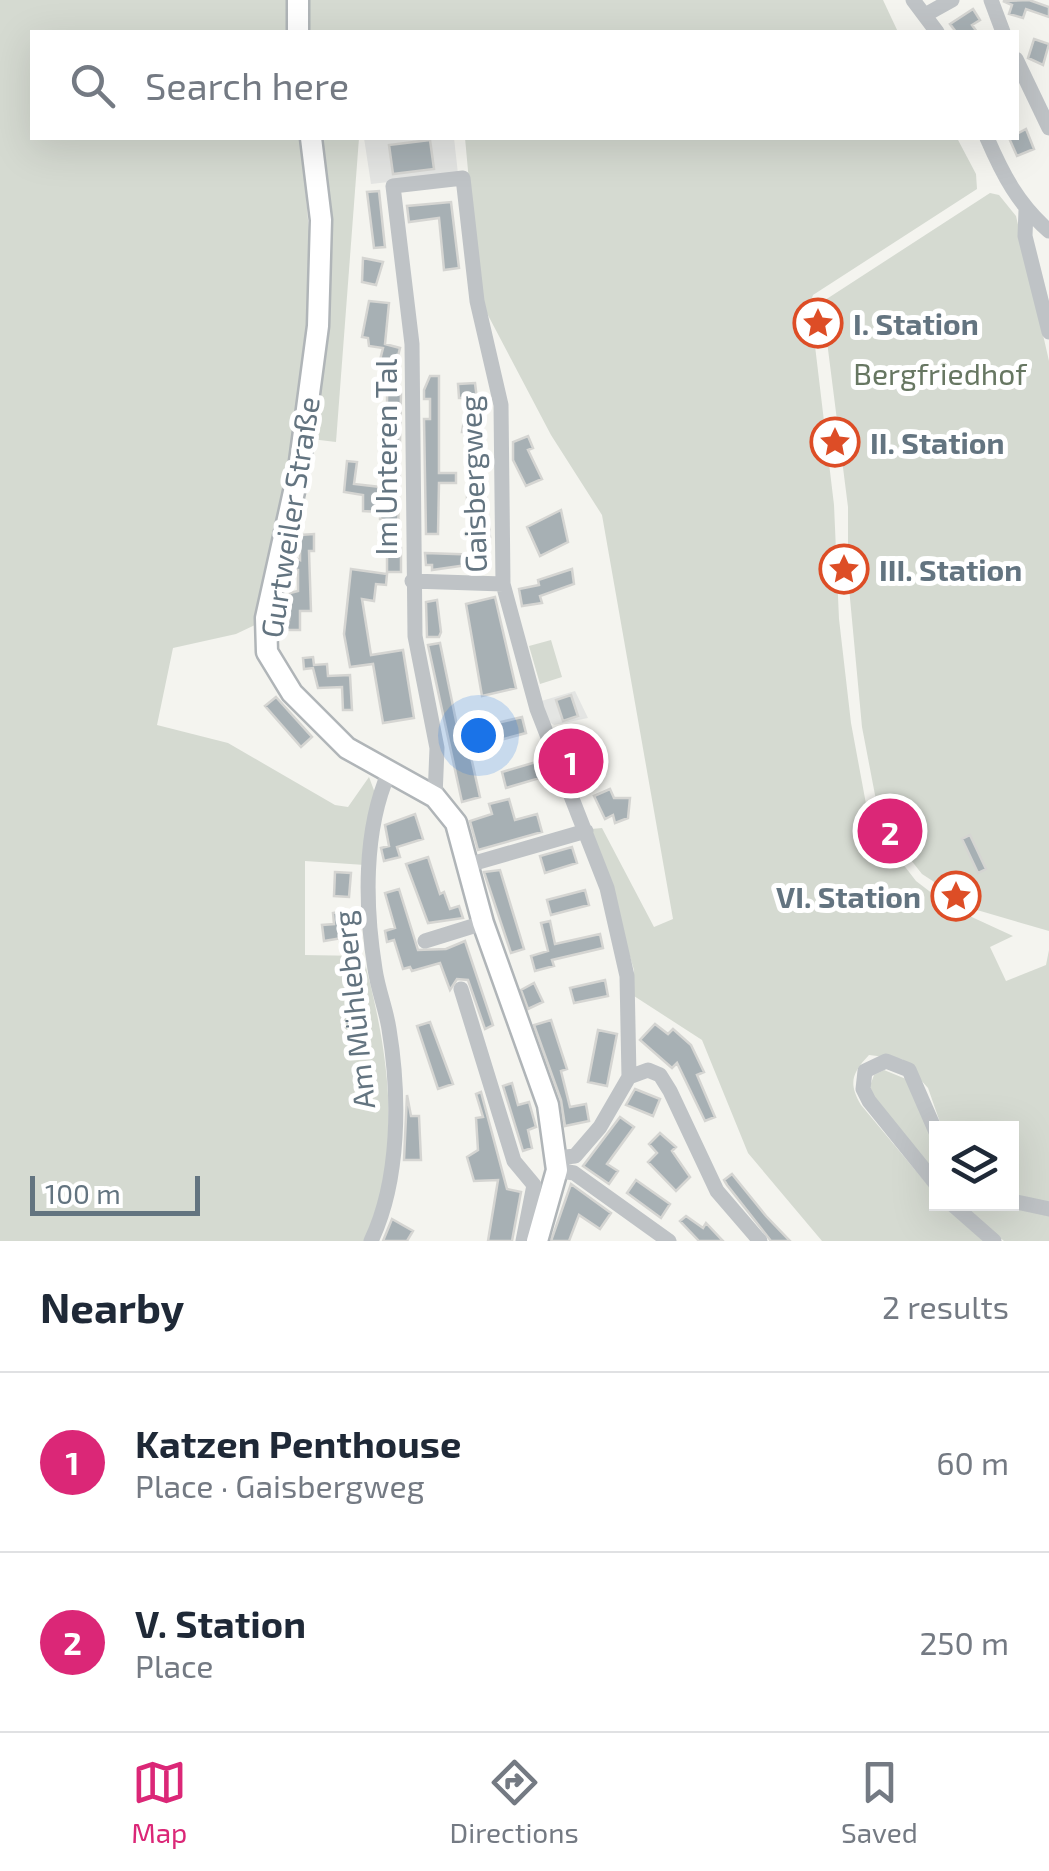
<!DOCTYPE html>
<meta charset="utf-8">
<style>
body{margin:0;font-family:"Exo 2",sans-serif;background:#f2f2f3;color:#1f2937}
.controls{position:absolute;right:30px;bottom:30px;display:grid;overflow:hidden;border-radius:0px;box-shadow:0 10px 40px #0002}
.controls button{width:90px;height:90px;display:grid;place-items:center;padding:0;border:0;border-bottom:2px solid #e0e1e3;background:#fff;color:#1f2937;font:50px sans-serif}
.scale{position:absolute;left:30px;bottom:25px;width:170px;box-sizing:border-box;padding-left:10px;border:5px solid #637480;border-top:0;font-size:28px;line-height:35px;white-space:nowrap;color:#637480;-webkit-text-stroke:8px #fff;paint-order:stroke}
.you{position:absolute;left:478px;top:735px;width:35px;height:35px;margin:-25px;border:8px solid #fff;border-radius:50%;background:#1a73e8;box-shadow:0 0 0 15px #1a73e833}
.badge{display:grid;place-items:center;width:65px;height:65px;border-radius:50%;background:#db2777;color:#fff;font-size:32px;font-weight:700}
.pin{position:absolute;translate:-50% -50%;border:5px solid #fff;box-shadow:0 2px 10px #0006}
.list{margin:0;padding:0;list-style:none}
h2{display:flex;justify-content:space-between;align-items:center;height:130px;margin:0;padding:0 40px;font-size:42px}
h2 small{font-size:32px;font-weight:400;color:#747a83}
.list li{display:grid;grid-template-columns:65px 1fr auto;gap:30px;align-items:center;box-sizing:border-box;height:180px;padding:0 40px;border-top:2px solid #e0e1e3}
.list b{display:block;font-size:38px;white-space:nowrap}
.list p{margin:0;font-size:32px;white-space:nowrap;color:#747a83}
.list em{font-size:32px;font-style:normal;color:#747a83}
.icon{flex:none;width:55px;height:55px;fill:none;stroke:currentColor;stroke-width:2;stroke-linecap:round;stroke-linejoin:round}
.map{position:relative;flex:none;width:1049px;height:1241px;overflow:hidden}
.search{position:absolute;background:#fff;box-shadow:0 10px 40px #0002;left:30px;right:30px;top:30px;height:110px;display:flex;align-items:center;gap:25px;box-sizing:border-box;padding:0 35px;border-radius:0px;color:#747a83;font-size:38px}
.sheet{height:490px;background:#fff}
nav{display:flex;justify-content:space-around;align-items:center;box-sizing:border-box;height:140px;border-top:2px solid #e0e1e3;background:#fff;font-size:28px;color:#747a83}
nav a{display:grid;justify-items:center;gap:5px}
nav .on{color:#db2777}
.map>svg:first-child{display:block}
.built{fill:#e4e5e3}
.green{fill:#d5dad1}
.building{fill:#a7b0b4;stroke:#d5d5d2;stroke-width:2.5}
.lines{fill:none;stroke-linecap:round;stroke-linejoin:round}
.major-casing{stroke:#b0b5b8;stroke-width:25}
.minor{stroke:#bfc3c6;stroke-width:15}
.major{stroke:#fff;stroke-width:20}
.labels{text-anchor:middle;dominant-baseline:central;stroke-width:10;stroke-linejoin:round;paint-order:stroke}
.poi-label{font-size:30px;font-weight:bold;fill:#637480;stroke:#fff;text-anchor:start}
.park-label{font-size:30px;fill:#677762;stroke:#fff}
.street-label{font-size:30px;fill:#637480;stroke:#fff}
</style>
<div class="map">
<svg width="1049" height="1241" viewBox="0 0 1049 1241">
<rect width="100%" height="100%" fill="#f4f4ef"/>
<path class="built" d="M 364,138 L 454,138 L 458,174 L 371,184 Z
M 575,691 L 588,718 L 554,725 L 542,717 L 538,702 Z"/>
<path class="green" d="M 0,0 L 289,0 L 289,32 L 32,32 L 32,138 L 301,138 L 313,278 L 296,438 L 257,624 L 236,634 L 173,648 L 157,725 L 228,743 L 335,805 L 348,807 L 369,777 L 375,793 L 365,865 L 305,861 L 305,955 L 363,956 C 388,1048 405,1151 364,1241 L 0,1241 Z
M 301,0 L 883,0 L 898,32 L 302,32 Z
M 316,138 L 359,138 L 336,442 L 311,439 Z
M 465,138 L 957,138 L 976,174 L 977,189 L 813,295 L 810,304 L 834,505 L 839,619 L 851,723 L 869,820 L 916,881 L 950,907 L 1013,936 L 990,947 L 1006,981 L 1046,965 L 1049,950 L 1049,1204 L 1012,1194 L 1012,1128 L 942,1128 L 928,1088 L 902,1059 L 869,1055 C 852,1073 848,1083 861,1105 L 936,1195 L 936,1204 L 944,1204 L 984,1241 L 822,1241 L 748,1153 L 702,1040 L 634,996 L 634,970 L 591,829 L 602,828 L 654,927 L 673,919 L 602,515 L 551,435 L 480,300 Z
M 990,193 L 999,195 L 1016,216 L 1049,361 L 1049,931 L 977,910 L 922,874 L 880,821 L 862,727 L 848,577 L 848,507 L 822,302 Z
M 551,640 L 562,677 L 540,684 L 529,646 Z
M 884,1070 L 906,1079 L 936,1145 L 936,1175 L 874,1098 L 870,1086 L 874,1075 Z
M 959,1204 L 1002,1204 L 1049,1216 L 1049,1241 L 1004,1241 Z"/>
<path class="building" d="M 1003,1 L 1029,0 L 1049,7 L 1049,17 L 1026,9 L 1023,18 L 1009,14 L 1012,5 Z
M 973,9 L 980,20 L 972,25 L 977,32 L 956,32 L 950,24 Z
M 1034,39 L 1049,44 L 1043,65 L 1028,58 Z
M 1026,129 L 1034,149 L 1017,156 L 1009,138 Z
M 430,140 L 434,169 L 393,174 L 389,145 Z
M 379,191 L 385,247 L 374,248 L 367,192 Z
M 451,202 L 459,268 L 444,270 L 439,218 L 409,222 L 407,206 Z
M 363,258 L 383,262 L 376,285 L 362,282 Z
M 369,301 L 389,303 L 385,344 L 400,348 L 394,372 L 378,368 L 383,348 L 369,346 L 368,338 L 362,337 Z
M 430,376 L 439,376 L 439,473 L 456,473 L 456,483 L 439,483 L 438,534 L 426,534 L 424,419 L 430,419 L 430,399 L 424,399 L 424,390 Z
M 475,383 L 481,432 L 462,432 L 468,398 L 459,398 L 458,384 Z
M 387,394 L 401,394 L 398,534 L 388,534 L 391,522 L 380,519 L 380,512 L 363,511 L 363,495 L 344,492 L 347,461 L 357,462 L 354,484 L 381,487 L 381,482 L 387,482 Z
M 528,436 L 533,448 L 528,450 L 542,479 L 526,486 L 513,460 L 513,442 Z
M 467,486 L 485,486 L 490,537 L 474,537 L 473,503 L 467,500 Z
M 561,510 L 568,542 L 540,556 L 527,527 Z
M 314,534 L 314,551 L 309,551 L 311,611 L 300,611 L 300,630 L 280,630 L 280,620 L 289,620 L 290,593 L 298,591 L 298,570 L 291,568 L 294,557 L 300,560 L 300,535 Z
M 387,547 L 401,548 L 401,572 L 387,572 Z
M 425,553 L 483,555 L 482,572 L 467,572 L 467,565 L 432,570 L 432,565 L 426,565 Z
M 351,569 L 387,574 L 386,585 L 376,584 L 374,601 L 362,599 L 371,655 L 403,650 L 414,718 L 383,723 L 373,664 L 350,667 L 344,634 Z
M 572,569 L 574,584 L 540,596 L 542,603 L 522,606 L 519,589 L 539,585 L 538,580 Z
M 495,597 L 516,688 L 482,696 L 466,604 Z
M 437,600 L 441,632 L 439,637 L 427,637 L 426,602 Z
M 440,643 L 462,750 L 469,748 L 480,797 L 462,802 L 428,645 Z
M 313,657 L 314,665 L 327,664 L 328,676 L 350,675 L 352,710 L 343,710 L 342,687 L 318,688 L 313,668 L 304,669 L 303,658 Z
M 571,695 L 578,716 L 563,721 L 556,700 Z
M 276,697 L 312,737 L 301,747 L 265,706 Z
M 522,717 L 526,733 L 493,742 L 489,725 Z
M 590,731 L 600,758 L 595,779 L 591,766 L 574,772 L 566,752 L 583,746 L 579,735 Z
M 536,762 L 540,778 L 506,788 L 502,772 Z
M 610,789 L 614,798 L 630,798 L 628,818 L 615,823 L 613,815 L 605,819 L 594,796 Z
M 509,799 L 515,820 L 537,814 L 542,832 L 478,850 L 470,821 L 492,814 L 489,804 Z
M 415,814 L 423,839 L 397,847 L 400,857 L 384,861 L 381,848 L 389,846 L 385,825 Z
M 970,835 L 986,869 L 978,873 L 962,839 Z
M 572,847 L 577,863 L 545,873 L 540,856 Z
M 428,857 L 440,894 L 444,892 L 450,909 L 459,906 L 463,918 L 428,923 L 406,864 Z
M 500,870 L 524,949 L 511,953 L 484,872 Z
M 335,872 L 351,873 L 349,897 L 334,896 Z
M 399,889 L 418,950 L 446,949 L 465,941 L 493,1025 L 485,1029 L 468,980 L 457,979 L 450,990 L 440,963 L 412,971 L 410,967 L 403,969 L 394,940 L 387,942 L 385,931 L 395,928 L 385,893 Z
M 585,890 L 589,905 L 551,915 L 547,900 Z
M 345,911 L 348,937 L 324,941 L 322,925 L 334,924 L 333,913 Z
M 550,921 L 555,944 L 600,934 L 603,948 L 552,960 L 554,966 L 535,971 L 531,956 L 548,951 L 541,923 Z
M 605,980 L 608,996 L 574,1003 L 570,988 Z
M 534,983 L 543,1002 L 528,1009 L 521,990 Z
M 551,1020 L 567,1069 L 561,1071 L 570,1107 L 586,1104 L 589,1121 L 565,1126 L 561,1100 L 534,1025 Z
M 430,1022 L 453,1084 L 438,1089 L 417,1026 Z
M 655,1024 L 668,1034 L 673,1029 L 691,1045 L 704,1072 L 697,1075 L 715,1117 L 705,1121 L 677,1063 L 672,1068 L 640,1040 Z
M 598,1030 L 617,1034 L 607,1086 L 588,1082 Z
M 512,1083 L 518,1105 L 529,1102 L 536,1127 L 528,1130 L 532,1148 L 523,1151 L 503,1086 Z
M 635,1089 L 660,1099 L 653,1116 L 626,1105 Z
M 481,1092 L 507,1189 L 521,1192 L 512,1241 L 488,1241 L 498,1180 L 474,1181 L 467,1157 L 478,1150 L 476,1118 L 483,1117 L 476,1094 Z
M 407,1095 L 411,1116 L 419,1116 L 421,1160 L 404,1160 Z
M 620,1117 L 634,1127 L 607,1164 L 618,1171 L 609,1184 L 583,1166 Z
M 660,1133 L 676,1147 L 672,1151 L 690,1177 L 676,1191 L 648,1162 L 657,1153 L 649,1144 Z
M 732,1174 L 766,1216 L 790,1241 L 771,1241 L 727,1185 L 724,1180 Z
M 636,1180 L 670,1204 L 661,1218 L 627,1193 Z
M 571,1184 L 611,1213 L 600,1229 L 579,1215 L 569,1241 L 551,1241 Z
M 686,1216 L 703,1228 L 706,1223 L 723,1241 L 699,1241 L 680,1221 Z
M 392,1219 L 413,1231 L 407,1241 L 383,1241 Z"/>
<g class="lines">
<g class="major-casing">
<path id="major" d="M 298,0 L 298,32
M 311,138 L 321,220 L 318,326 L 299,469 L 266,618 L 267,652 L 292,693 L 347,748 L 435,797 L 456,823 L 483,923 L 548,1105 L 557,1170 L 537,1241"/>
</g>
<path class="minor" d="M 913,0 L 937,32
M 991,0 L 1003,32
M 925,15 L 952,0
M 1016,59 L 1049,128
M 987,138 C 1003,175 1018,204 1049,231
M 1026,210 L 1025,236 L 1049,332
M 412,581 L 503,584
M 435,797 L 437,748 L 415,636 L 412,344 L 393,186 L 463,178 L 477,301 L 501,405 L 503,584 L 537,709 L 607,888 L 627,976 L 629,1077 L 600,1127 L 575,1156 L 557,1158
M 468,865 L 586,831
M 425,941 L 483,923
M 461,989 L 514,1161 L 534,1185 L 523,1241
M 629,1077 L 648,1070 L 660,1075 L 670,1091 L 717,1191 L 760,1241
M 936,1132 L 909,1070 L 886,1061 L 865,1071 L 863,1089 L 869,1101 L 936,1184
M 557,1170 L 574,1173 L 669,1241
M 1012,1201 L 1049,1209
M 952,1204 L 994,1241
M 371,1241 C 400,1180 400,1096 389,1029 C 386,1009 378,990 375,969 C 365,907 363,831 389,772"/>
<use href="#major" class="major"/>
</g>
<defs>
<g id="sight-ring" transform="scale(2.5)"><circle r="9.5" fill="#fff" stroke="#dd4d26" stroke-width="1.5"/><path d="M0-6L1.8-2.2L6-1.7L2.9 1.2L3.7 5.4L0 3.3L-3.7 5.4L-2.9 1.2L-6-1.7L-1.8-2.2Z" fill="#dd4d26"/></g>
</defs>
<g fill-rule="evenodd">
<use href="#sight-ring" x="818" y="323"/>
<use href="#sight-ring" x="835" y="442"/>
<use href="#sight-ring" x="844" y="569"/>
<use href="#sight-ring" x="956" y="896"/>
</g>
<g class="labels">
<g class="poi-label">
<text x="853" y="323">I. Station</text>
<text x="870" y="442">II. Station</text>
<text x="879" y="569">III. Station</text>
<text x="921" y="896" text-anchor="end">VI. Station</text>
</g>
<g class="park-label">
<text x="940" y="373">Bergfriedhof</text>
</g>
<g class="street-label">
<text transform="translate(385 457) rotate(-90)">Im Unteren Tal</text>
<text transform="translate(472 484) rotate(-92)">Gaisbergweg</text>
<text transform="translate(289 517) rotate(-81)">Gurtweiler Straße</text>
<text transform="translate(353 1010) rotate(-96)">Am Mühleberg</text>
</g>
</g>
</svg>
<div class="controls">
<button><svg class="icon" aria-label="layers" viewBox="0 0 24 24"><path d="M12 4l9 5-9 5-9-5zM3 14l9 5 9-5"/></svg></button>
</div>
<div class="scale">100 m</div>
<div class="you"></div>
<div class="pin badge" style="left:571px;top:761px">1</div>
<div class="pin badge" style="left:890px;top:831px">2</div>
<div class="search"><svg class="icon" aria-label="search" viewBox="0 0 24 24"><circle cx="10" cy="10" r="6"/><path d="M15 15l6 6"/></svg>Search here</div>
</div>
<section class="sheet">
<h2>Nearby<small>2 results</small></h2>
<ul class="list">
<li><span class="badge">1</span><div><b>Katzen Penthouse</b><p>Place · Gaisbergweg</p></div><em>60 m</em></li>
<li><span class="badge">2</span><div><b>V. Station</b><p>Place</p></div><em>250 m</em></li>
</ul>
</section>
<nav>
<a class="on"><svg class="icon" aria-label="map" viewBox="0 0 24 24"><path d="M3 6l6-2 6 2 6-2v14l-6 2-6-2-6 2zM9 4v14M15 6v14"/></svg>Map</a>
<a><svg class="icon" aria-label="directions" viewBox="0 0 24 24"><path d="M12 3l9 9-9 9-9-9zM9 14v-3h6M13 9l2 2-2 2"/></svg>Directions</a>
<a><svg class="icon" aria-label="saved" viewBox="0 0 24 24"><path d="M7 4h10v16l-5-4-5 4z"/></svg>Saved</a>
</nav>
